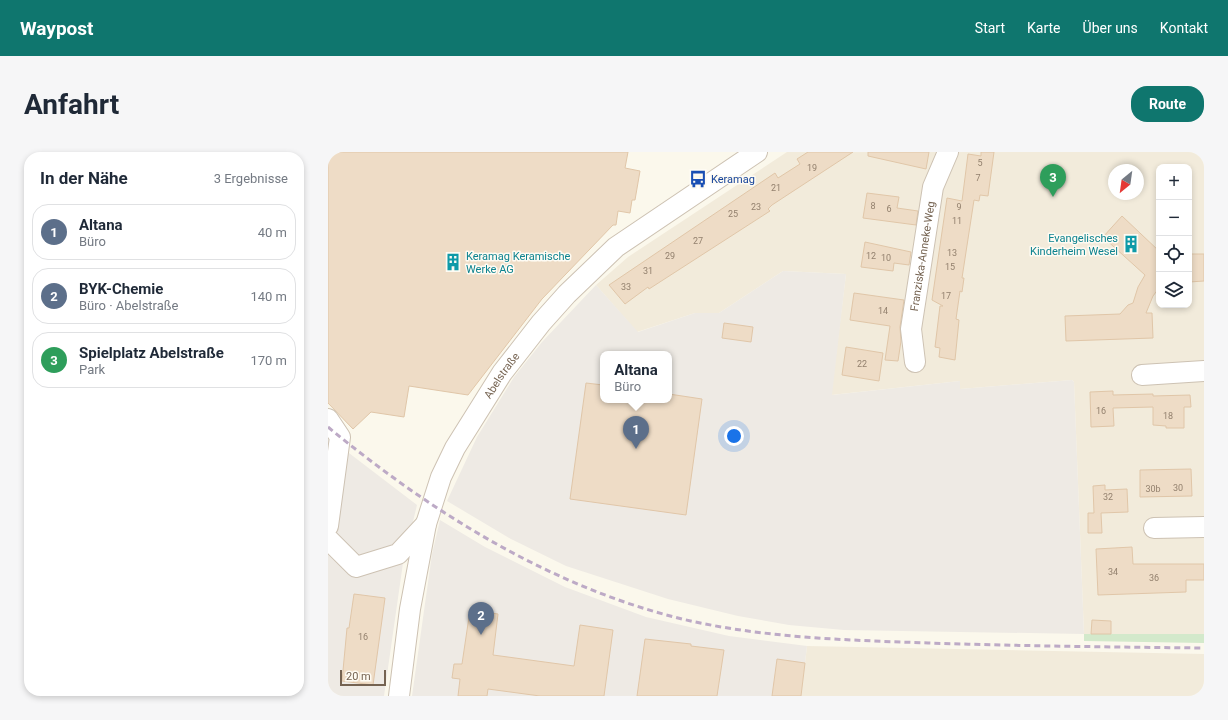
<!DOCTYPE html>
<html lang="de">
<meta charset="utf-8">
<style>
body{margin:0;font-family:Roboto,sans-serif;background:#f6f6f7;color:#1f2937}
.controls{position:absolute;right:12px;top:12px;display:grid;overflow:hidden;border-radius:8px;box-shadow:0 2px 6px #0003}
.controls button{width:36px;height:36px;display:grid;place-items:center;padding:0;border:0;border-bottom:1px solid #e0e1e3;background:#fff;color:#1f2937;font:20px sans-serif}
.compass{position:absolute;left:780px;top:12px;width:36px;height:36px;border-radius:50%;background:#fff;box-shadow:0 2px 6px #0003;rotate:209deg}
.scale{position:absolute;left:12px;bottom:10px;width:46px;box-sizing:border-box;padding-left:4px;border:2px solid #756351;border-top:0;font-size:11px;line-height:14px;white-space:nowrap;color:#756351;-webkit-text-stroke:3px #fefbf3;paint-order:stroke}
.you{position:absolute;left:406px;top:284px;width:14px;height:14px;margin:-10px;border:3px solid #fff;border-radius:50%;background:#1a73e8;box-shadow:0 0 0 6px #1a73e833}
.badge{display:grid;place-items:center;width:26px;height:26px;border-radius:50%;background:#0f766e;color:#fff;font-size:13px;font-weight:700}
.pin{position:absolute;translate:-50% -33px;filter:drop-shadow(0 1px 2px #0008)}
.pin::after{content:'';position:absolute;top:21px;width:14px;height:12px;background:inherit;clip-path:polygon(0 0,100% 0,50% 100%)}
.popup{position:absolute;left:272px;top:199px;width:72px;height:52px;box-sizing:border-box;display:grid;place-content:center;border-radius:8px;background:#fff;filter:drop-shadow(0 1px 3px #0005);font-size:13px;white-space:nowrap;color:#747a83}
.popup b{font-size:15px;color:#1f2937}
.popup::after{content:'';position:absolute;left:50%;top:100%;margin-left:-8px;border:8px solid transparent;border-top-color:#fff}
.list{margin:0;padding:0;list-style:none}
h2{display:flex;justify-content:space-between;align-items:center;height:52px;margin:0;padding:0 16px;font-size:17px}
h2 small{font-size:13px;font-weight:400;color:#747a83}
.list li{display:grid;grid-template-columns:26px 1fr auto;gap:12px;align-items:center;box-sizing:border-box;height:56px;margin:0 8px 8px;padding:0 8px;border:1px solid #e0e1e3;border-radius:16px}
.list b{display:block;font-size:15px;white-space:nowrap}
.list p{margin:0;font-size:13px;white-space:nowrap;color:#747a83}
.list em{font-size:13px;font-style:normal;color:#747a83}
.icon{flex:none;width:22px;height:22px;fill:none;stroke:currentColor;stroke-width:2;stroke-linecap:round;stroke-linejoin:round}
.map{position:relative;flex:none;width:876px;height:544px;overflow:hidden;border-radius:16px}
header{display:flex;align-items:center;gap:24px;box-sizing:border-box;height:56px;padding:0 20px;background:#0f766e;color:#fff}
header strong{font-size:19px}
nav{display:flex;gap:22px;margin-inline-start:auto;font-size:14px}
.intro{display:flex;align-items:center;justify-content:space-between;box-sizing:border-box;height:96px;padding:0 24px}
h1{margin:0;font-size:28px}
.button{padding:10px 18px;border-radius:16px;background:#0f766e;color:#fff;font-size:14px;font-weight:700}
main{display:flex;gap:24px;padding:0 24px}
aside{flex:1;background:#fff;border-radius:16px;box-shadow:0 2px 6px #0003}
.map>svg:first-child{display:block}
.residential{fill:#f2ebdb;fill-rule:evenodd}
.industrial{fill:#eeeae4;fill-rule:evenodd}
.green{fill:#d3e9cb}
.building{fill:#eedcc6;stroke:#e0c6a8}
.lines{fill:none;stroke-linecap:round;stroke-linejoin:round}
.minor-casing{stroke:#cdc2b3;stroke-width:22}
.minor{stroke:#fff;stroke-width:20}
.rail{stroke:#bdaac6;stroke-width:3;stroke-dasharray:6 4;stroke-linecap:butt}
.labels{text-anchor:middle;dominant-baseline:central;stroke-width:3;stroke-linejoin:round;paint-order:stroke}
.number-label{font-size:9px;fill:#93816e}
.transit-label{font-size:11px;fill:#164399;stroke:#fefbf3;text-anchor:start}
.culture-label{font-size:11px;fill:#0d838f;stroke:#fefbf3;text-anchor:end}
.street-label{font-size:11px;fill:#756351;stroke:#fefbf3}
</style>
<header>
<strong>Waypost</strong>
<nav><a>Start</a><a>Karte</a><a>Über uns</a><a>Kontakt</a></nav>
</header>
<div class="intro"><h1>Anfahrt</h1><a class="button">Route</a></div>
<main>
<aside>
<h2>In der Nähe<small>3 Ergebnisse</small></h2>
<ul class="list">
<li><span class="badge" style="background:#5c6f8a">1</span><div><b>Altana</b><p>Büro</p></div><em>40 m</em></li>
<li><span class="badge" style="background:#5c6f8a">2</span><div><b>BYK-Chemie</b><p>Büro · Abelstraße</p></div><em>140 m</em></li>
<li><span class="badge" style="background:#2e9e5b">3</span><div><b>Spielplatz Abelstraße</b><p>Park</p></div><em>170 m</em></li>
</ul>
</aside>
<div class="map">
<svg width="876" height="544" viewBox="0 0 876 544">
<rect width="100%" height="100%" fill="#fbf8ec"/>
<path class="residential" d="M 459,0 L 876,0 L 876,482 L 756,482 L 746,230 L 744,228 L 632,237 L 632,229 L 503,243 L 518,122 L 455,119 L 391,161 L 367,161 L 309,180 L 268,133 L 300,105 ZM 831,15 L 861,15 L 861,153 L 831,153 ZM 786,18 L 810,18 L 810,42 L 786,42 Z
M 479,494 L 876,502 L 876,544 L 473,544 Z"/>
<path class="industrial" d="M 455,119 L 518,122 L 504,243 L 632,229 L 632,237 L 744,228 L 746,230 L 756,482 L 516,478 L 461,473 L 410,464 L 340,447 L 238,414 L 183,387 L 119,349 L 149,285 L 186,225 L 214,190 L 268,133 L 310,180 L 367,161 L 391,161 ZM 275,202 L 341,202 L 341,248 L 275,248 Z
M 0,285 L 89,353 L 75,411 L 56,544 L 0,544 Z
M 112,368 L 157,395 L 237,435 L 318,465 L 401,484 L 479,494 L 473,544 L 84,544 L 104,402 Z"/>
<path class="green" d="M 756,482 L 876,482 L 876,491 L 756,489 Z"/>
<path class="building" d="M 0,0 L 300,0 L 297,16 L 312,19 L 307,48 L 304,48 L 302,61 L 290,59 L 288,73 L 285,73 L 214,147 L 140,243 L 81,234 L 76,265 L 43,260 L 25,277 L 0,251 Z
M 480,0 L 525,0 L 444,53 L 440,57 L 442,59 L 321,137 L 320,135 L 297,152 L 281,133 L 447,21 L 450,26 L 472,12 L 469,7 Z
M 540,0 L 601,0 L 598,17 L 540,4 Z
M 653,0 L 666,0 L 660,44 L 652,43 L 651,49 L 646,48 L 634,126 L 636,126 L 634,140 L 632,139 L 628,167 L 631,168 L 627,208 L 611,205 L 612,196 L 607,195 L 612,154 L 615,154 L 604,148 L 619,46 L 634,49 L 640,2 L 653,4 Z
M 539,41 L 571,45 L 569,56 L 590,59 L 588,73 L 535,66 Z
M 794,64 L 831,99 L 831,136 L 825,144 L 818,161 L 824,161 L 825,186 L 738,189 L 737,164 L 792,162 L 800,153 L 805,151 L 810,135 L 817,123 L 775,85 Z
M 537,90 L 583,100 L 581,113 L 566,111 L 565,119 L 533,115 Z
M 861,102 L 876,102 L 876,129 L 861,130 Z
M 526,141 L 576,148 L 572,175 L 573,189 L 570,209 L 557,208 L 562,174 L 522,168 Z
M 396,171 L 425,175 L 423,190 L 394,186 Z
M 518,195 L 555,201 L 551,229 L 514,223 Z
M 258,231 L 275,233 L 275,248 L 341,248 L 341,242 L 374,247 L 358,363 L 242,347 Z
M 785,239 L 785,243 L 825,242 L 825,244 L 862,243 L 863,255 L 856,255 L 856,276 L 838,276 L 838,274 L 825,273 L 825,255 L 785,256 L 786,274 L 763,275 L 762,240 Z
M 863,317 L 864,344 L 812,345 L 812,318 Z
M 777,333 L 777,338 L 799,337 L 800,360 L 773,361 L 774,381 L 760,381 L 760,361 L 766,361 L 765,334 Z
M 804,395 L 805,412 L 876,412 L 876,428 L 858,428 L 858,440 L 770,443 L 768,397 Z
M 26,442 L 57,446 L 45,533 L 14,529 L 19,476 L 21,476 Z
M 142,458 L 170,462 L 165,503 L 246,514 L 252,473 L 285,478 L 276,544 L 212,544 L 160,537 L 159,544 L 130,544 L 132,527 L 124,526 L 126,512 L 134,512 Z
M 764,468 L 783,469 L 783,482 L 763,482 Z
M 317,487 L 363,492 L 363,494 L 396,498 L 389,544 L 309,544 Z
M 449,507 L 477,511 L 473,544 L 444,544 Z"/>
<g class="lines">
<g class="minor-casing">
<g id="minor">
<path id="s1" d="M 587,210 L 583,177 L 605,35 L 620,0"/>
<path d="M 814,223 L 876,219"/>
<path d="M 0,267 L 12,285 L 0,374"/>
<path d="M 826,376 L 876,375"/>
<path d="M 0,387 L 28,415 L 70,402 L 98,372"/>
<path id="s2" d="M 71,544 L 82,457 L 98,372 L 113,325 L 127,296 L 174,221 L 213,171 L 239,142 L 288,95 L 429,0"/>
</g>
</g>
<use href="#minor" class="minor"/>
<path class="rail" d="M 0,275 C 103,360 223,435 354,467 C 435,486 518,488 600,491 C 692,494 784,495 876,496"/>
</g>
<defs>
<g id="bus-bare" transform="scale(1.38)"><path d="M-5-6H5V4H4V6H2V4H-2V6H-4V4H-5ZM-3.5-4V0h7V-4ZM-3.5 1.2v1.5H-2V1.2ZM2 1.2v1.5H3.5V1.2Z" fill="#1a4fb4" stroke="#fefbf3" stroke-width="2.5" paint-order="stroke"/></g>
<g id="building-bare" transform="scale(1.38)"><path d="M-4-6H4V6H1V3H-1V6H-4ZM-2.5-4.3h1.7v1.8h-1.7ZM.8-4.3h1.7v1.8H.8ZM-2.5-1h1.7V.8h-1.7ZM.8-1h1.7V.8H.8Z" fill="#0f9aa8" stroke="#fefbf3" stroke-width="2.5" paint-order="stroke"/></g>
</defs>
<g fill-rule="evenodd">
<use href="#bus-bare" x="370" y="27"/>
<use href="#building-bare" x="803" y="92"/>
<use href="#building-bare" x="125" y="110"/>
</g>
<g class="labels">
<g class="number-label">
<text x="652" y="11">5</text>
<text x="484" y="16">19</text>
<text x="650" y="26">7</text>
<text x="448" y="36">21</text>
<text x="545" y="54">8</text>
<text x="428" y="55">23</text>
<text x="631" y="55">9</text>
<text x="561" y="57">6</text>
<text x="405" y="62">25</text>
<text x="629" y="69">11</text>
<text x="370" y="89">27</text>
<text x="624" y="101">13</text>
<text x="342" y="104">29</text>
<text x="543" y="104">12</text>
<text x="558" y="106">10</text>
<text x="622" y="115">15</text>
<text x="320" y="119">31</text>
<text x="298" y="135">33</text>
<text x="618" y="144">17</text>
<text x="555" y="159">14</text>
<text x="534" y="212">22</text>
<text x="773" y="259">16</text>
<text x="840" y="264">18</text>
<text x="850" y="336">30</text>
<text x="825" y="337">30b</text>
<text x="780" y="345">32</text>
<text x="785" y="420">34</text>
<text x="826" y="426">36</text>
<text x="35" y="485">16</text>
</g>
<g class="transit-label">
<text x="383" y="27">Keramag</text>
</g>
<g class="culture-label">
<text x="790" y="86">Evangelisches<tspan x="790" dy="13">Kinderheim Wesel</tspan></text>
<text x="138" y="104" text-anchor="start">Keramag Keramische<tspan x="138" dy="13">Werke AG</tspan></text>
</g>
<g class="street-label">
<text stroke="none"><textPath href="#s1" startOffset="107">Franziska-Anneke-Weg</textPath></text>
<text stroke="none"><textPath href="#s2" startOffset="342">Abelstraße</textPath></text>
</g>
</g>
</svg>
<div class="controls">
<button>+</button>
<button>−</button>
<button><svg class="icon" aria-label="locate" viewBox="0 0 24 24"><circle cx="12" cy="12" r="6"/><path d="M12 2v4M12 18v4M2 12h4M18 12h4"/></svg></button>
<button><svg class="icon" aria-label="layers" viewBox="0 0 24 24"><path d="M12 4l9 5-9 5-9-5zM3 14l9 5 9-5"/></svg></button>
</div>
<svg class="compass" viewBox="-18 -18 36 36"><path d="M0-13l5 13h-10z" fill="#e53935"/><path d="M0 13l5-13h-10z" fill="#747a83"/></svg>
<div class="scale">20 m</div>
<div class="you"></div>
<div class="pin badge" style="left:308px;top:297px;background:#5c6f8a">1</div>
<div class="popup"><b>Altana</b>Büro</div>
<div class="pin badge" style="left:153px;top:483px;background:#5c6f8a">2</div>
<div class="pin badge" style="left:725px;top:45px;background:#2e9e5b">3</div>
</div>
</main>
